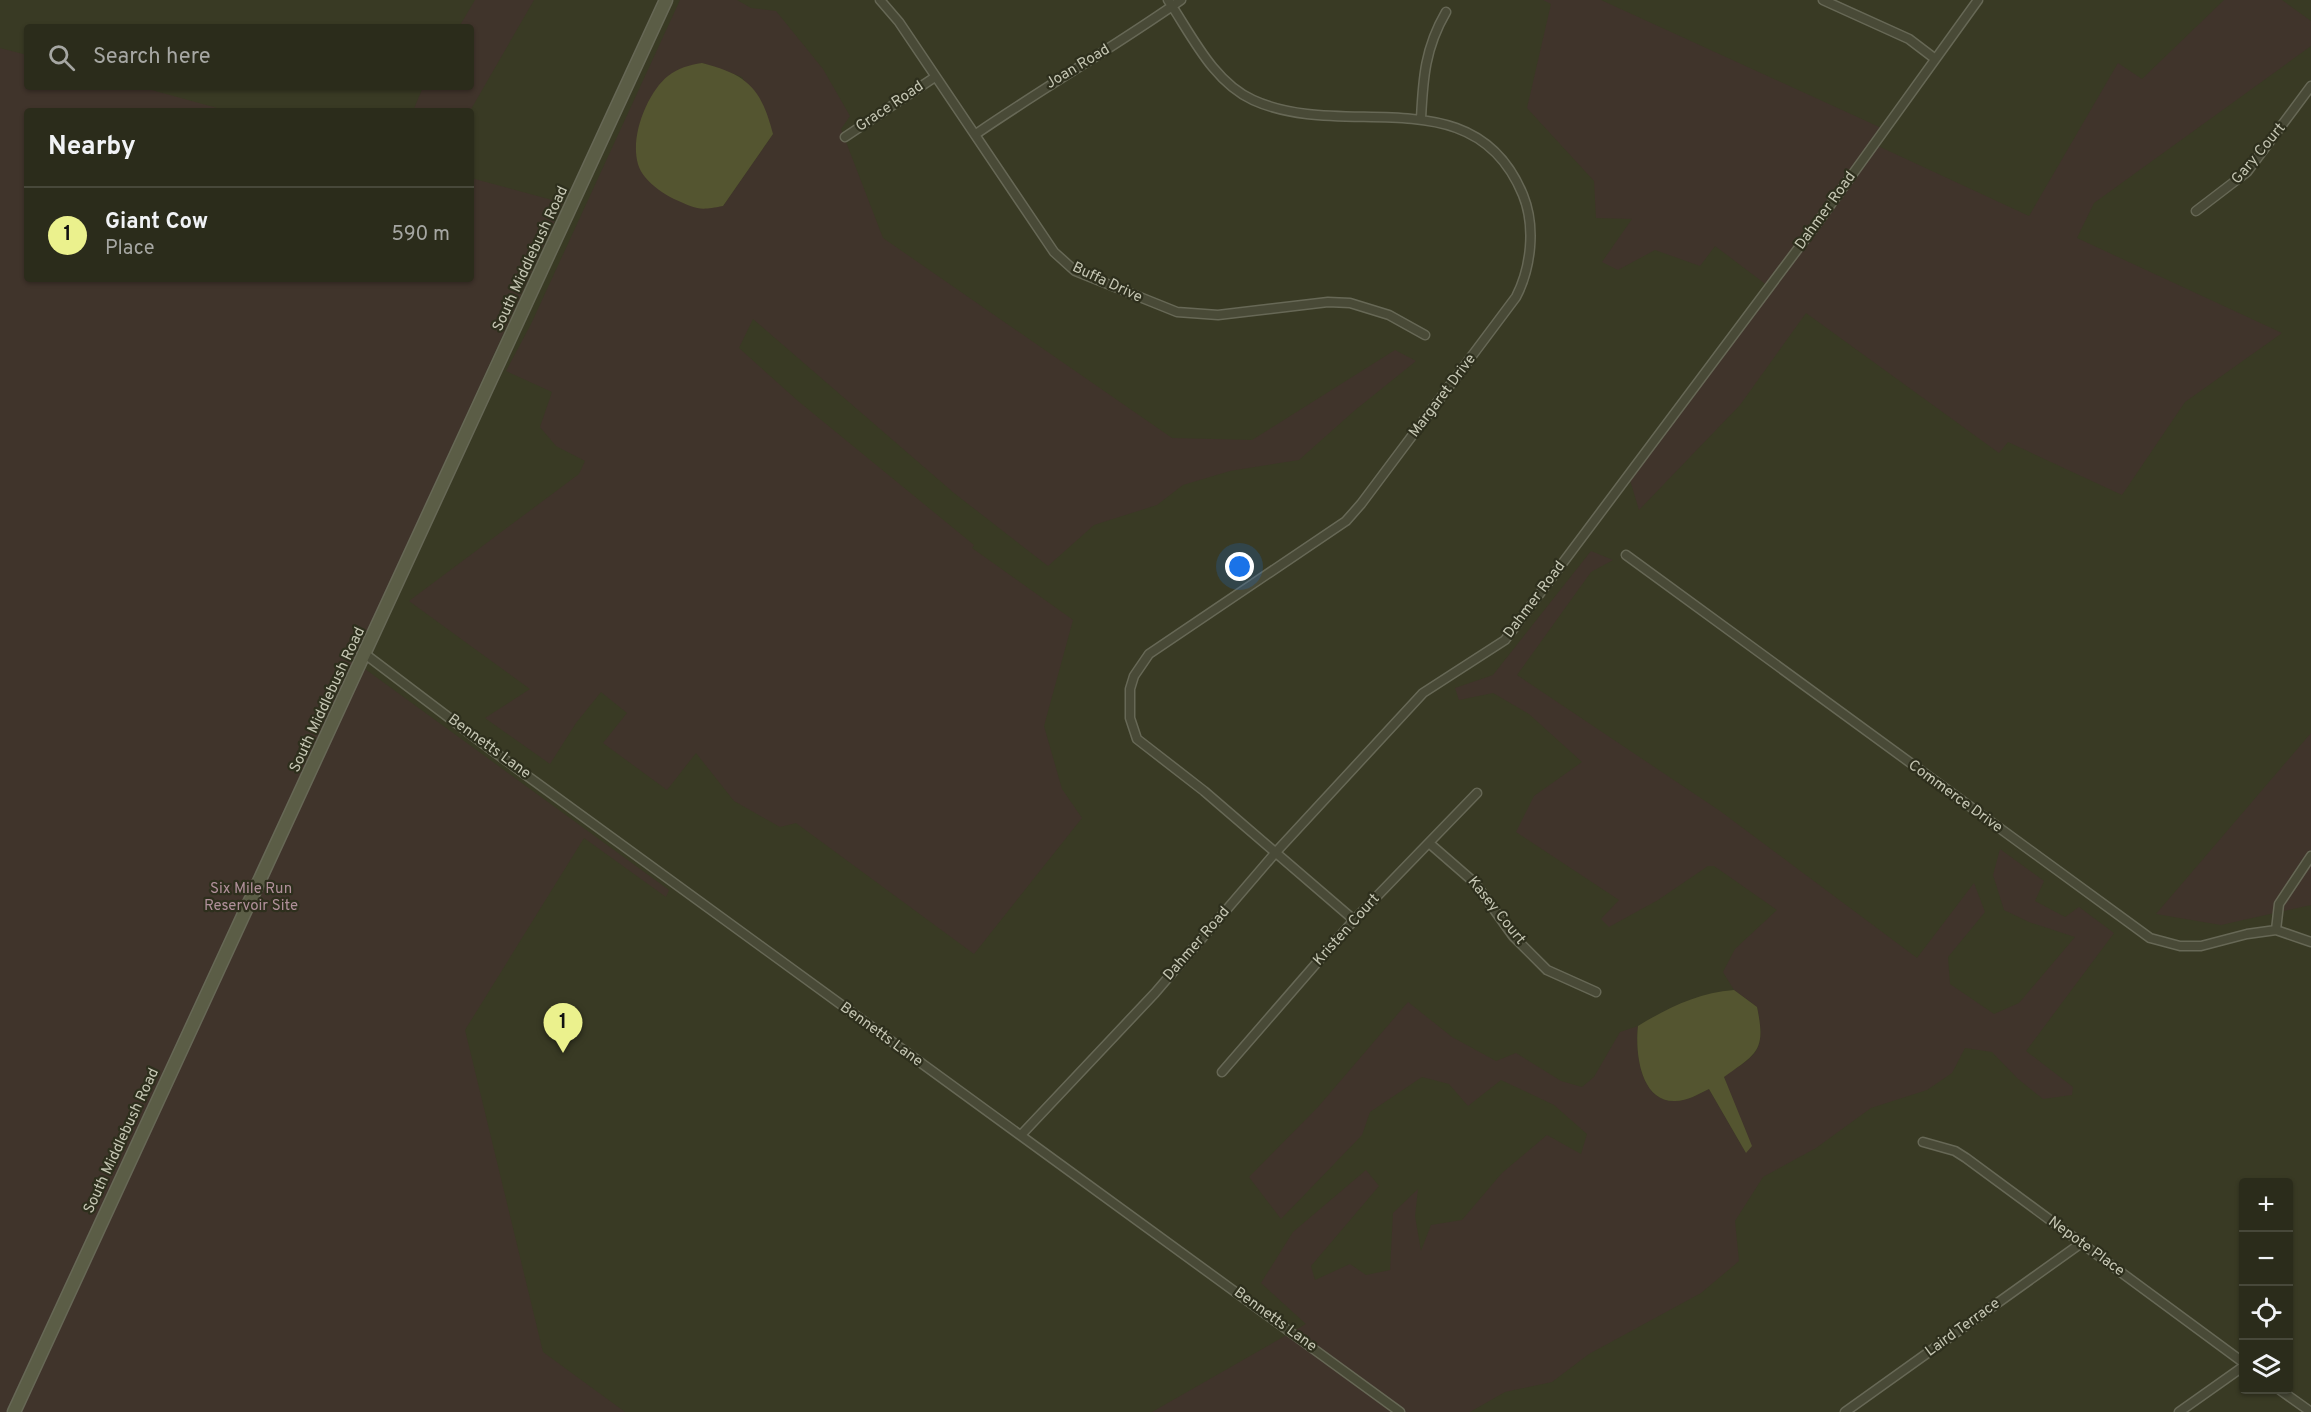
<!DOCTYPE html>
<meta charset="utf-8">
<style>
body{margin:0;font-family:Overpass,sans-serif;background:#373828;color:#f1f3f6}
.controls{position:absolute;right:18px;bottom:18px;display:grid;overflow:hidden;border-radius:6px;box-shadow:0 2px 4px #0004}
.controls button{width:54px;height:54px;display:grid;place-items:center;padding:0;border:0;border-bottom:2px solid #47483a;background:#2b2c1b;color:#f1f3f6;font:30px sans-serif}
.you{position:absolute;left:1240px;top:567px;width:21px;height:21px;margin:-15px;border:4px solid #fff;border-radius:50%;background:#1a73e8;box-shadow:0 0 0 9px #1a73e833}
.badge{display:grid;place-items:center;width:39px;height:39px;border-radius:50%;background:#ebf18d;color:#111;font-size:20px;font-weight:700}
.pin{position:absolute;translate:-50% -50px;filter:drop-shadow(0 2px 3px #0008)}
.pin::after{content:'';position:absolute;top:32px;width:21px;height:18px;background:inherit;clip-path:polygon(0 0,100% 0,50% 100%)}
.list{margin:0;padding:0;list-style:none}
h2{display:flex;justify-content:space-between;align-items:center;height:78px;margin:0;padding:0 24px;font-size:26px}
h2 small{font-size:20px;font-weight:400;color:#a6a7a3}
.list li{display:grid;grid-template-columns:39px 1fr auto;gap:18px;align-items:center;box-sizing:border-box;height:96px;padding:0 24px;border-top:2px solid #47483a}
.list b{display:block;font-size:22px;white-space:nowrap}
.list p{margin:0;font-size:20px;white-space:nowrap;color:#a6a7a3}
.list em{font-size:20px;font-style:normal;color:#a6a7a3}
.icon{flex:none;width:33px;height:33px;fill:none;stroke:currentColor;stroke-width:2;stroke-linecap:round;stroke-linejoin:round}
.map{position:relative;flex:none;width:2311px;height:1412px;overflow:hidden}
.search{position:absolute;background:#2b2c1b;box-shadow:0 2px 4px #0004;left:24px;top:24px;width:450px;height:66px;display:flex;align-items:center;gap:15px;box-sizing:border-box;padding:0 21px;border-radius:6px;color:#a6a7a3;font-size:22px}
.panel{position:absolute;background:#2b2c1b;box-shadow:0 2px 4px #0004;left:24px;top:108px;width:450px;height:174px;border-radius:6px}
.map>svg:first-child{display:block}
.green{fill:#40342b;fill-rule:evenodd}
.water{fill:#545530}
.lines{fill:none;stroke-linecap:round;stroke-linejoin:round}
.street-casing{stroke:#676856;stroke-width:11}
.secondary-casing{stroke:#676856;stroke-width:15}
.street{stroke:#494a37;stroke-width:8}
.secondary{stroke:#5b5d46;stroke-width:12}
.labels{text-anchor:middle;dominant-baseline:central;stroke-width:4.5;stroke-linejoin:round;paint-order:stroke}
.street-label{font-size:15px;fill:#c5c6b3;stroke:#2e2f1d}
.park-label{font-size:15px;fill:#b0909a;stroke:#2e2f1d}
</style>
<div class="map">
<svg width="2311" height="1412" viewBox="0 0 2311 1412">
<rect width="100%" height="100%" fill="#393a24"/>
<path class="green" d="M 475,0 L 534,0 L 470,111 L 413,111 L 423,87 L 471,87 L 471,27 L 459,27 Z
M 680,0 L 737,0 L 751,8 L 776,11 L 823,69 L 850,116 L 841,129 L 883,238 L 1172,438 L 1252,440 L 1395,350 L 1416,361 L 1354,411 L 1299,460 L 1230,471 L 1183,485 L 1157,505 L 1094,525 L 1048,566 L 954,493 L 753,319 L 739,348 L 798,401 L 974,545 L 972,548 L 1073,620 L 1044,726 L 1062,789 L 1082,818 L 974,954 L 796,823 L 780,827 L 734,801 L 696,753 L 667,790 L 603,743 L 627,713 L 601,692 L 576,723 L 550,764 L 485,718 L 530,689 L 409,601 L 579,474 L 585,461 L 556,446 L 540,427 L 552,392 L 506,371 L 531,324 ZM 702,63 L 742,77 L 773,134 L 723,206 Z
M 1543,0 L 1601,0 L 1888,131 L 1878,146 L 2029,216 L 2118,63 L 2142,79 L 2224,0 L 2282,0 L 2311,21 L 2311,46 L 2094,203 L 2077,238 L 2282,333 L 2185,402 L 2122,495 L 2008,442 L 1999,453 L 1806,313 L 1740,405 L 1639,510 L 1630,480 L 1772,289 L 1715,246 L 1700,266 L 1655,250 L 1618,270 L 1602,262 L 1632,219 L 1596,218 L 1594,181 L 1527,108 L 1551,4 Z
M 0,48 L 27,55 L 27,87 L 141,87 L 228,111 L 27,111 L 27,279 L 471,279 L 471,178 L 563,203 L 354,661 L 669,890 L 666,897 L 584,838 L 465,1030 L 543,1352 L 625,1412 L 0,1412 Z
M 1591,551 L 1613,560 L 1591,572 L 1517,675 L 1720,811 L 1917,958 L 1974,883 L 1985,912 L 1948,957 L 1950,984 L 1994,1014 L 2019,1003 L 2075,937 L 2029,922 L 2004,910 L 1993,875 L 2000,849 L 2044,881 L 2035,901 L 2065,917 L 2079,907 L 2114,933 L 2026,1051 L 2073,1087 L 2072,1095 L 2043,1099 L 2018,1079 L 1992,1052 L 1965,1048 L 1952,1073 L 1927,1090 L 1871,1108 L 1816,1148 L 1763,1177 L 1735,1221 L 1739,1261 L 1701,1293 L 1589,1354 L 1552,1382 L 1505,1392 L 1470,1412 L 1152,1412 L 1306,1324 L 1261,1283 L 1293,1232 L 1366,1170 L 1379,1186 L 1311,1266 L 1315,1280 L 1350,1264 L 1366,1275 L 1390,1270 L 1393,1213 L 1418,1189 L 1415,1216 L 1421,1251 L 1431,1225 L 1462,1220 L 1502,1173 L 1547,1135 L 1581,1154 L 1587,1134 L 1554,1105 L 1501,1080 L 1468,1106 L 1449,1084 L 1422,1077 L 1370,1112 L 1362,1135 L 1281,1219 L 1249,1177 L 1318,1107 L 1408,1002 L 1452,1037 L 1496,1061 L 1516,1053 L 1561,1081 L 1582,1087 L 1594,1077 L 1620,1032 L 1638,1026 C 1635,1051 1640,1102 1675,1101 C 1687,1101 1698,1094 1709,1089 L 1746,1153 L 1724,1076 C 1759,1054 1766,1049 1757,1007 L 1734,990 L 1723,972 L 1735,949 L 1777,910 L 1714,866 L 1708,866 L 1658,900 L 1609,927 L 1601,919 L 1619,900 L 1516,832 L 1534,796 L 1582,762 L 1529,714 L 1493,693 L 1459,700 L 1455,688 L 1493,675 Z
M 2311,733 L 2311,905 L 2221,925 L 2156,914 Z"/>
<path class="water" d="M 702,63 C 748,75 761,88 773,134 L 723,206 C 698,211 697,209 674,199 C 664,194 652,186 645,177 C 623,152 645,94 668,76 C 678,68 689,65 702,63 Z
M 1734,990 L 1757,1007 C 1766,1050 1758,1053 1724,1077 L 1752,1146 L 1746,1153 L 1709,1089 C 1698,1094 1688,1101 1675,1101 C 1640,1102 1635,1051 1638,1026 C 1669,1007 1698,993 1734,990 Z"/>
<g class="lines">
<g class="street-casing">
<path id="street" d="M 880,0 L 899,22 L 1054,252 L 1075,271 L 1177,312 L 1218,315 L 1328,302 L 1350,303 L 1389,315 L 1425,335
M 1168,0 C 1191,34 1213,82 1253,100 C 1345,142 1474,75 1523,195 C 1536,227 1531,268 1516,297 L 1361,504 L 1346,521 L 1149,654 L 1134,676 L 1130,689 L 1130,718 L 1137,739 L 1204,791 L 1354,920
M 1823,0 L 1909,39 L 1934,58
M 1421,119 C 1423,78 1425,48 1446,12
M 976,134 C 1043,88 1114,47 1181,0
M 845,137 L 935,77
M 2196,211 L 2247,172 L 2311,86
M 1626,555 L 2150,938 L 2180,946 L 2201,946 L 2247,934 L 2276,930 L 2311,942
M 365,654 L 489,748 L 1400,1412
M 1429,843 L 1475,883 L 1513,936 L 1547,970 L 1596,992
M 2276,930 L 2279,904 L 2311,856
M 1222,1072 L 1354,920 L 1477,793
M 1021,1135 L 1155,993 L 1276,852 L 1423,693 L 1505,640 L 1821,218 L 1978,0
M 1923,1142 L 1955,1151 L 1966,1158 L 2244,1363
M 2280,1390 L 2311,1412
M 1845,1412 L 2080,1244
M 2179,1412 L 2244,1366"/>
</g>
<g class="secondary-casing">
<path id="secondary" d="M 14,1412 L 666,0"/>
</g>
<use href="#street" class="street"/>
<use href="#secondary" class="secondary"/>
</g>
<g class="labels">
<g class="street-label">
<text transform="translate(1078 67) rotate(-31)">Joan Road</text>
<text transform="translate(890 107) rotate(-34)">Grace Road</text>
<text transform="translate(2259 154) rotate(-50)">Gary Court</text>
<text transform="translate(1826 211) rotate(-54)">Dahmer Road</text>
<text transform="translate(531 259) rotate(-65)">South Middlebush Road</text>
<text transform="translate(1107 283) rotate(25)">Buffa Drive</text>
<text transform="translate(1443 396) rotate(-53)">Margaret Drive</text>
<text transform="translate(1535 600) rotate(-53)">Dahmer Road</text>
<text transform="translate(328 700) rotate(-65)">South Middlebush Road</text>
<text transform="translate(489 747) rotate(36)">Bennetts Lane</text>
<text transform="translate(1955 797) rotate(36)">Commerce Drive</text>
<text transform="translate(1496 911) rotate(51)">Kasey Court</text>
<text transform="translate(1347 930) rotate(-48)">Kristen Court</text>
<text transform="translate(1197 944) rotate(-49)">Dahmer Road</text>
<text transform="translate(881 1035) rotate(36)">Bennetts Lane</text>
<text transform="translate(122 1141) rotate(-65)">South Middlebush Road</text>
<text transform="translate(2086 1247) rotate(36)">Nepote Place</text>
<text transform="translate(1275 1320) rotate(36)">Bennetts Lane</text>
<text transform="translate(1963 1328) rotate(-36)">Laird Terrace</text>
</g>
<g class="park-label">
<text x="251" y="889">Six Mile Run<tspan x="251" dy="17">Reservoir Site</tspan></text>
</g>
</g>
</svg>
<div class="controls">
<button>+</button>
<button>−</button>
<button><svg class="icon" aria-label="locate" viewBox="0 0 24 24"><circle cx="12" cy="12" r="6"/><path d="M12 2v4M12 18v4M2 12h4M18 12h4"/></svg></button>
<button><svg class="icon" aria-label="layers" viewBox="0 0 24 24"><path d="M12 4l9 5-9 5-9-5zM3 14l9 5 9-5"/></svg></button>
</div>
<div class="you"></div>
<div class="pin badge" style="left:563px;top:1053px">1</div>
<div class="search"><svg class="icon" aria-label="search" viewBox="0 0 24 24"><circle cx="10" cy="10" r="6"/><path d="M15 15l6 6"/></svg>Search here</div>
<section class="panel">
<h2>Nearby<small></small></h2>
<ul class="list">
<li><span class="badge">1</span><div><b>Giant Cow</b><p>Place</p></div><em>590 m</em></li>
</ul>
</section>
</div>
